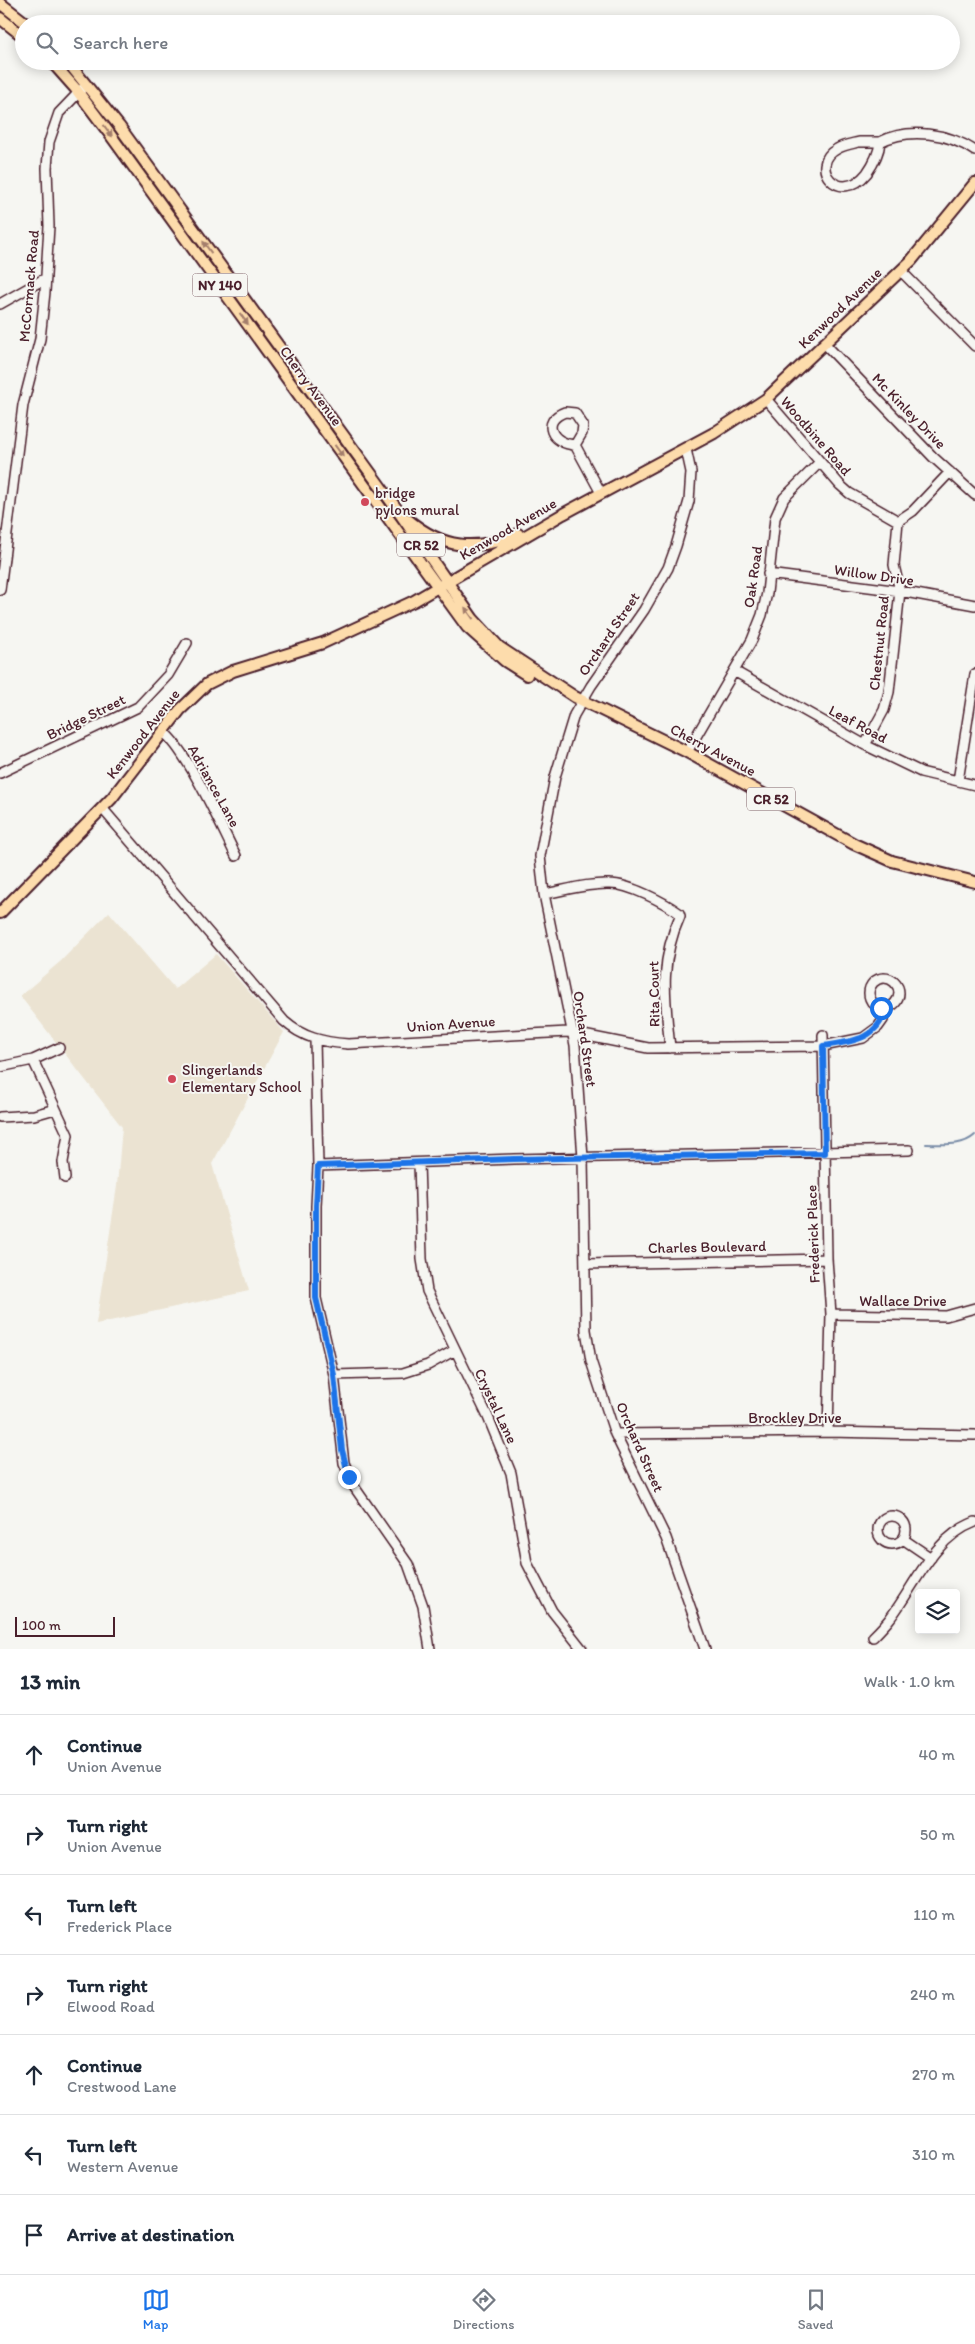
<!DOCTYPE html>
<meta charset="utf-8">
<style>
body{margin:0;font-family:Itim,sans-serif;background:#f6f6f7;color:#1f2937}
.controls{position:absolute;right:15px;bottom:15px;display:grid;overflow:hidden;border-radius:5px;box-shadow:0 2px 12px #0003}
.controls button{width:45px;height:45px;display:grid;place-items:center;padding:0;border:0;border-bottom:1px solid #e0e1e3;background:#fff;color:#1f2937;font:25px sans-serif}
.scale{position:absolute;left:15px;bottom:12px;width:100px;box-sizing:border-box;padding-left:5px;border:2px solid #4a1f2b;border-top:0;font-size:14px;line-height:18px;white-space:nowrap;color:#4a1f2b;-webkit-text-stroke:4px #f6f6f2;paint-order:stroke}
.stop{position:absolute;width:15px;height:15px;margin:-11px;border:4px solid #1a73e8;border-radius:50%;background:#fff}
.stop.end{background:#1a73e8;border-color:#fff;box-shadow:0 1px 5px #0008}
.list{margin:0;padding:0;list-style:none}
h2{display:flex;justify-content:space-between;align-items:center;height:65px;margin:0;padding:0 20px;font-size:21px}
h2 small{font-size:16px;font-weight:400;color:#747a83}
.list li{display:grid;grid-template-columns:32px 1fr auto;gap:15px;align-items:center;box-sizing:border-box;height:80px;padding:0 20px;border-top:1px solid #e0e1e3}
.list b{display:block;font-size:19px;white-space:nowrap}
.list p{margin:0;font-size:16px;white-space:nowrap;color:#747a83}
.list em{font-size:16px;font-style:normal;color:#747a83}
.icon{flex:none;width:28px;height:28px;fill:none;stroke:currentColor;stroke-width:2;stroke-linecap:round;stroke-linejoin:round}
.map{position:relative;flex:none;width:975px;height:1649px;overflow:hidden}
.search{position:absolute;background:#fff;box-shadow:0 2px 12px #0003;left:15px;right:15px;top:15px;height:55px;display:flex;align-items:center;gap:12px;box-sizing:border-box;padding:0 18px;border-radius:28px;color:#747a83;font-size:19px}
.sheet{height:625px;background:#fff}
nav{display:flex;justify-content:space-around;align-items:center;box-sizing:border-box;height:70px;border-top:1px solid #e0e1e3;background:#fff;font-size:14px;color:#747a83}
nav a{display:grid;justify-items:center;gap:2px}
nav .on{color:#1a73e8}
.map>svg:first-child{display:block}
.built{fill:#ebe3d2}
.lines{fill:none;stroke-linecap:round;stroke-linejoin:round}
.stream{stroke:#798ca7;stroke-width:2}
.minor-casing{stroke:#4a1f2b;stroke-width:12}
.major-casing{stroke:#4a1f2b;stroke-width:14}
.minor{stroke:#f6f6f2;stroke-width:9}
.major{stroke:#fddcac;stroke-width:10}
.oneway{fill:#a47e6c}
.route{stroke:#1a73e8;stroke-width:6}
.poi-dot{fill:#d1495b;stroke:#f6f6f2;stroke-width:2}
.labels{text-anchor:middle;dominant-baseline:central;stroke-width:4;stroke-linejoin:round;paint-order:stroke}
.shield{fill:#f6f6f2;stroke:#7e6067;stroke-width:1}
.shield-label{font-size:14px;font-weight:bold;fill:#4a1f2b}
.street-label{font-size:15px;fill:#4a1f2b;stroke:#f6f6f2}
.poi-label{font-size:15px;fill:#4a1f2b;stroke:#f6f6f2;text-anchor:start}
</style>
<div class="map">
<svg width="975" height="1649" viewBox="0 0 975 1649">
<rect width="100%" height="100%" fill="#f6f6f2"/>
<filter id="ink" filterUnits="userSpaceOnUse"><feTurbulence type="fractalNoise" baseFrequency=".02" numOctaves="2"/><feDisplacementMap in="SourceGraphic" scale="10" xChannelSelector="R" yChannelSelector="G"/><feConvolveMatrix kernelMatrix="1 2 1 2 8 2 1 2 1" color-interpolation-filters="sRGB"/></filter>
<g filter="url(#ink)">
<path class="built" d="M 109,912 L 175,989 L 216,954 L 284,1032 L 212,1164 L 249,1291 L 96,1324 L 117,1186 L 122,1127 L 20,996 L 61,961 Z"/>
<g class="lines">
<path class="stream" d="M 926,1144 C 943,1144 962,1147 975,1135"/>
<g class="minor-casing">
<path id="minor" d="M 859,142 L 880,142 C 879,154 874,163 867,173 C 839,207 807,165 837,149 C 843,145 851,144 859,142 Z
M 880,142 C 909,127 949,133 975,151
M 901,271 L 975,346
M 0,304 L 46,278
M 825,344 L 933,457 L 975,495
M 766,399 L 840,485 L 849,493 L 898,521
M 565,412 L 575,413 L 583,425 L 582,433 L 575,445 C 552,444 540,421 565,412 Z
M 575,445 L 601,493
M 686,449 L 691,472 L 689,501 L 676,546 L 668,568 L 644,610 L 591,686 L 574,715 L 555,777 L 540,856 L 544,894 L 575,1045 L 583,1158 L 586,1330 L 591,1361 L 615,1434 L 666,1538 L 705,1649
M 768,574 L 900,591 L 975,605
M 0,590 L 23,405 L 40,339 L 45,292 L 49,226 L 47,168 L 49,142 L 59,113 L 83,88
M 734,671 L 865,745 L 921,772 L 975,785
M 163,732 C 186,748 222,828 236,856
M 865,745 L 884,710 L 889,692 L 900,591 L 894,565 L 898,521 L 913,511 L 950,472
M 687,752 L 752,640 L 762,615 L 767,593 L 775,518 L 784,498 L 820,462
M 0,773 L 138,707 L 168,675 L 187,643
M 958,781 L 975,674
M 102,808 L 284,1021 C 303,1038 323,1042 348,1044 L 568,1032 L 648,1048 L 823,1046 L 863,1038 L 878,1027 L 883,1020 L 886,1008
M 544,894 C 566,890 589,883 610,884 C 629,884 664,902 679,913 L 680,916 C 659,963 665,998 670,1048
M869 993a15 15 0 1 1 30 0a15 15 0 1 1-30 0Z
M 823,1035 L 827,1259 L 831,1314 L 828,1432
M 315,1040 L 318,1166 L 316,1206 L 316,1298 L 334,1375 L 344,1463 L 355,1488 L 408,1564 L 423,1606 L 430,1649
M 33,1060 L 68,1135 L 63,1162 L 65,1178
M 0,1067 L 33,1060 L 59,1048
M 0,1117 L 34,1115 L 55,1109
M 419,1163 L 422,1259 L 427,1291 L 488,1417 L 511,1473 L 527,1563 L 552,1611 L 582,1649
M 318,1166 L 514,1159 L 909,1150
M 586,1264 L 827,1259
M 831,1314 L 946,1316 L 975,1308
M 334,1375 L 403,1373 L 428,1365 L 455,1350
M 615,1434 L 828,1432 L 975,1435
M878 1530a14 14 0 1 1 28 0a14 14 0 1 1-28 0Z
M 903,1539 L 931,1558
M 873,1637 C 879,1631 886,1624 891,1617 C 916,1584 933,1538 975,1522"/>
</g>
<g class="major-casing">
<path id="major" d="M 0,3 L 27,24
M 0,18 L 24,37
M 51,61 L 75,88 L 109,133 L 467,627 L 505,661 L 527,675
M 67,61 L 119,126 L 396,508 L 473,619 L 499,647 L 575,697 L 687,752 L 854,844 L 892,861 L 975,882
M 407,519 C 443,549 475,552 518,534
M 0,913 L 112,798 L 180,710 L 207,684 L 233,671 L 323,643 L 414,601 L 563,514 L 714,433 L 766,399 L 911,261 L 975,183"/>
</g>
<use href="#minor" class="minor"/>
<use href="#major" class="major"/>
</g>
<defs><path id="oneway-solid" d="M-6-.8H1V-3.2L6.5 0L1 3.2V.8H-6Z" transform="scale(1.25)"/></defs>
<g class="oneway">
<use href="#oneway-solid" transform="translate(108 131) rotate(54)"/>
<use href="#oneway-solid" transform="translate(207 247) rotate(-126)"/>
<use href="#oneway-solid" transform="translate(244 319) rotate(54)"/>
<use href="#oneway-solid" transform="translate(339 451) rotate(54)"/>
<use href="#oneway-solid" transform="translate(469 613) rotate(-126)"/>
</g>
</g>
<g class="lines" filter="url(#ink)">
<path class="route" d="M 349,1477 L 342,1450 L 334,1375 L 316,1298 L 316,1206 L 318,1166 L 514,1159 L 825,1153 L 823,1046 C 851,1042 878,1040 886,1008 L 881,1008"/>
</g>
<g class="poi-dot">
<circle cx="365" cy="502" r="5"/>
<circle cx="172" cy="1079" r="5"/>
</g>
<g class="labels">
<g class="shield">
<rect x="192.5" y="273.5" width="55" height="23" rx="4"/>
<rect x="397" y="533.5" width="48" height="23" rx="4"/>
<rect x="747" y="787.5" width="48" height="23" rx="4"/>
</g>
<g class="shield-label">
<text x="220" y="285">NY 140</text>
<text x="421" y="545">CR 52</text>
<text x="771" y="799">CR 52</text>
</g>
<g class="street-label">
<text transform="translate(29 286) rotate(-85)">McCormack Road</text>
<text transform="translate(840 308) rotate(-44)">Kenwood Avenue</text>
<text transform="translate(311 386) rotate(54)">Cherry Avenue</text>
<text transform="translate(909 411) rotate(46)">Mc Kinley Drive</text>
<text transform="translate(816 436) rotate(49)">Woodbine Road</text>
<text transform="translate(508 529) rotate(-30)">Kenwood Avenue</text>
<text transform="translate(874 575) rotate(8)">Willow Drive</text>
<text transform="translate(753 577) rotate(-82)">Oak Road</text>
<text transform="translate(609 634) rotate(-56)">Orchard Street</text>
<text transform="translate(879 643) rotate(-84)">Chestnut Road</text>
<text transform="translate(86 717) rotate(-26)">Bridge Street</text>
<text transform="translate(858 724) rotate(28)">Leaf Road</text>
<text transform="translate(143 734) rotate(-52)">Kenwood Avenue</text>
<text transform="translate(713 750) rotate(28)">Cherry Avenue</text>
<text transform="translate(214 786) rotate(61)">Adriance Lane</text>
<text transform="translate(654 994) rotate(-91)">Rita Court</text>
<text transform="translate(451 1024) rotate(-4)">Union Avenue</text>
<text transform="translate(585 1039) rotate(82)">Orchard Street</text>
<text transform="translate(813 1234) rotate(-92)">Frederick Place</text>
<text transform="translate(707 1247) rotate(-1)">Charles Boulevard</text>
<text x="903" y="1301">Wallace Drive</text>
<text transform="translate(496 1406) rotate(65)">Crystal Lane</text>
<text x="795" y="1418">Brockley Drive</text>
<text transform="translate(640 1447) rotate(66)">Orchard Street</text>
</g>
<g class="poi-label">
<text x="375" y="493">bridge<tspan x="375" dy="17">pylons mural</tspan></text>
<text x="182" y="1070">Slingerlands<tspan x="182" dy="17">Elementary School</tspan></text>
</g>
</g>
</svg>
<div class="controls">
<button><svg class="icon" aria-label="layers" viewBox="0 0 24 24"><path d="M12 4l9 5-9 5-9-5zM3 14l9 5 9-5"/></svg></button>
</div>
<div class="scale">100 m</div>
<div class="stop" style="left:881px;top:1008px"></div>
<div class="stop end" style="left:349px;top:1477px"></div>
<div class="search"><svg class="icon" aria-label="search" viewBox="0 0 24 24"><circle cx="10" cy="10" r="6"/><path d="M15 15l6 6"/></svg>Search here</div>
</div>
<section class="sheet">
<h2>13 min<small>Walk · 1.0 km</small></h2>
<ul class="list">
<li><svg class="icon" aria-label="ahead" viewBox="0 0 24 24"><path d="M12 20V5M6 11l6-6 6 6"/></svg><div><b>Continue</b><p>Union Avenue</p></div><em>40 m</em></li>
<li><svg class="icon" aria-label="right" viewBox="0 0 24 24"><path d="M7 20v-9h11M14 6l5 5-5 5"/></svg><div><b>Turn right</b><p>Union Avenue</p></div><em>50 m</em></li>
<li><svg class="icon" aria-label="left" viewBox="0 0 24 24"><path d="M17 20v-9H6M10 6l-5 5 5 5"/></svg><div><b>Turn left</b><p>Frederick Place</p></div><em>110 m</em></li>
<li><svg class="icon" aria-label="right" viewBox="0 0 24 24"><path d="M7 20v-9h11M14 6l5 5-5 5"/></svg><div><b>Turn right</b><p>Elwood Road</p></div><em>240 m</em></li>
<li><svg class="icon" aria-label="ahead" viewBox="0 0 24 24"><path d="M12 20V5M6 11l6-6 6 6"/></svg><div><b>Continue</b><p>Crestwood Lane</p></div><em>270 m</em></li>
<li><svg class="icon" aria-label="left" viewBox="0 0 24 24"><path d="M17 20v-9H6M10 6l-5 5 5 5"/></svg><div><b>Turn left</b><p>Western Avenue</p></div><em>310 m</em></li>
<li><svg class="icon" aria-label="arrive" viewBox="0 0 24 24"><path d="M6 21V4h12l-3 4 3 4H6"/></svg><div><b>Arrive at destination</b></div></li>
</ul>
</section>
<nav>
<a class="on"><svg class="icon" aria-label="map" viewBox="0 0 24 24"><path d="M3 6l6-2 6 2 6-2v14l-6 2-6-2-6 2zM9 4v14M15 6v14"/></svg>Map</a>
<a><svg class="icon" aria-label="directions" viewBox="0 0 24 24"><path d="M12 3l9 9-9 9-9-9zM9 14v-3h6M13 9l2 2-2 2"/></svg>Directions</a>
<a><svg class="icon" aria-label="saved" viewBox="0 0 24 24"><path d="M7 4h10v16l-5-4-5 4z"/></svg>Saved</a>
</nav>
